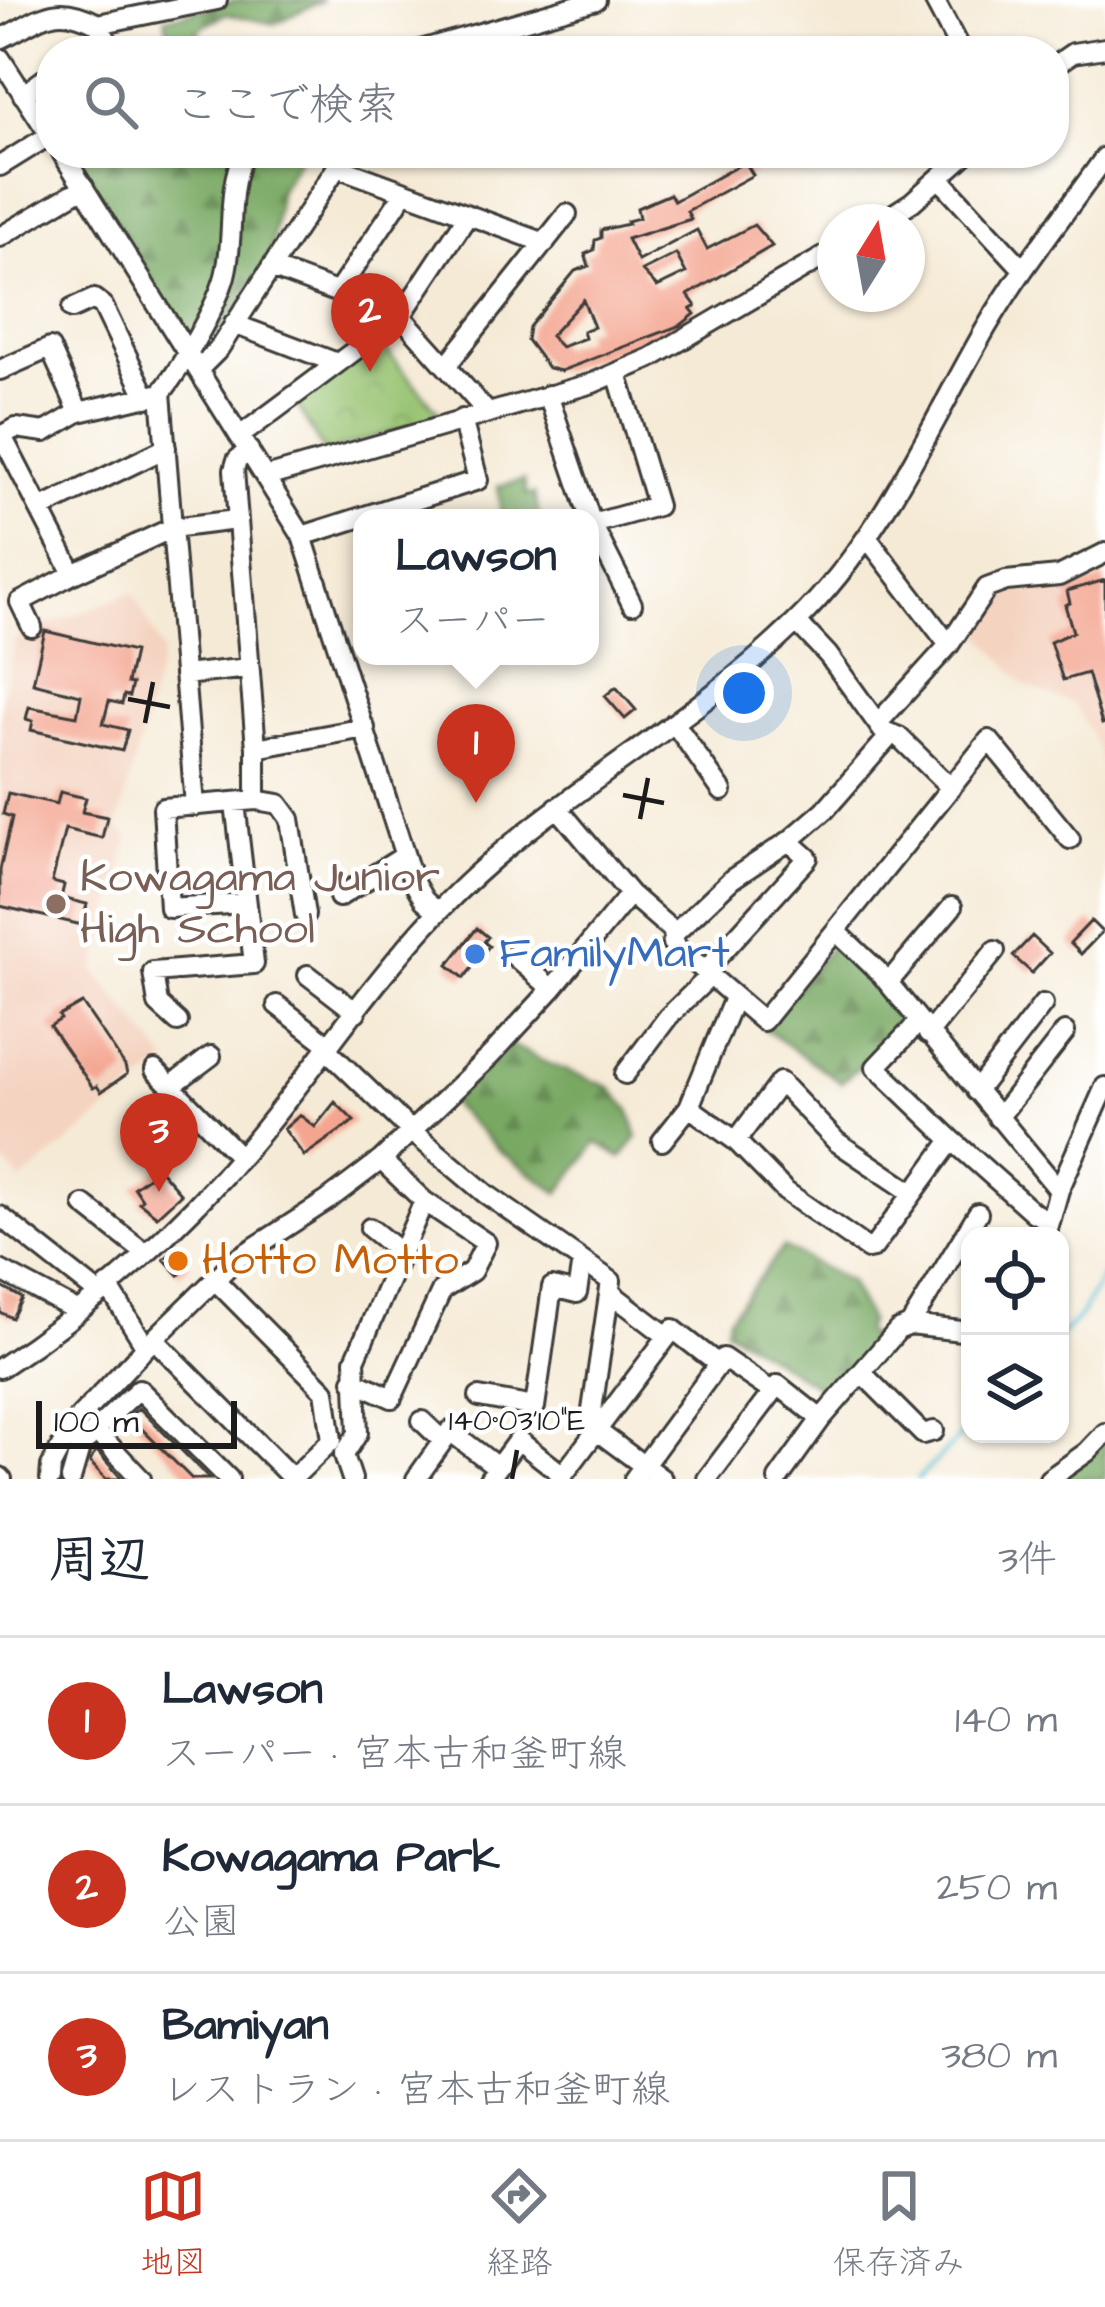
<!DOCTYPE html>
<html lang="ja">
<meta charset="utf-8">
<style>
body{margin:0;font-family:"Architects Daughter","Klee One",sans-serif;background:#f6f6f7;color:#1f2937}
.controls{position:absolute;right:36px;bottom:36px;display:grid;overflow:hidden;border-radius:24px;box-shadow:0 3px 9px #0004}
.controls button{width:108px;height:108px;display:grid;place-items:center;padding:0;border:0;border-bottom:3px solid #e0e1e3;background:#fff;color:#1f2937;font:60px sans-serif}
.compass{position:absolute;left:817px;top:204px;width:108px;height:108px;border-radius:50%;background:#fff;box-shadow:0 3px 9px #0004;rotate:11deg}
.scale{position:absolute;left:36px;bottom:30px;width:201px;box-sizing:border-box;padding-left:12px;border:6px solid #1c1c1c;border-top:0;font-size:33px;line-height:42px;white-space:nowrap;color:#1c1c1c;-webkit-text-stroke:9px #fff;paint-order:stroke}
.you{position:absolute;left:744px;top:693px;width:42px;height:42px;margin:-30px;border:9px solid #fff;border-radius:50%;background:#1a73e8;box-shadow:0 0 0 18px #1a73e833}
.badge{display:grid;place-items:center;width:78px;height:78px;border-radius:50%;background:#c8321e;color:#fff;font-size:39px;font-weight:700}
.pin{position:absolute;translate:-50% -99px;filter:drop-shadow(0 3px 6px #0008)}
.pin::after{content:'';position:absolute;top:63px;width:42px;height:36px;background:inherit;clip-path:polygon(0 0,100% 0,50% 100%)}
.popup{position:absolute;left:353px;top:509px;width:246px;height:156px;box-sizing:border-box;display:grid;place-content:center;border-radius:24px;background:#fff;filter:drop-shadow(0 3px 9px #0005);font-size:39px;white-space:nowrap;color:#747a83}
.popup b{font-size:45px;color:#1f2937}
.popup::after{content:'';position:absolute;left:50%;top:100%;margin-left:-24px;border:24px solid transparent;border-top-color:#fff}
.list{margin:0;padding:0;list-style:none}
h2{display:flex;justify-content:space-between;align-items:center;height:156px;margin:0;padding:0 48px;font-size:51px}
h2 small{font-size:39px;font-weight:400;color:#747a83}
.list li{display:grid;grid-template-columns:78px 1fr auto;gap:36px;align-items:center;box-sizing:border-box;height:168px;padding:0 48px;border-top:3px solid #e0e1e3}
.list b{display:block;font-size:45px;white-space:nowrap}
.list p{margin:0;font-size:39px;white-space:nowrap;color:#747a83}
.list em{font-size:39px;font-style:normal;color:#747a83}
.icon{flex:none;width:66px;height:66px;fill:none;stroke:currentColor;stroke-width:2;stroke-linecap:round;stroke-linejoin:round}
.map{position:relative;flex:none;width:1105px;height:1479px;overflow:hidden}
.search{position:absolute;background:#fff;box-shadow:0 3px 9px #0004;left:36px;right:36px;top:36px;height:132px;display:flex;align-items:center;gap:30px;box-sizing:border-box;padding:0 42px;border-radius:48px;color:#747a83;font-size:45px}
.sheet{height:660px;background:#fff}
nav{display:flex;justify-content:space-around;align-items:center;box-sizing:border-box;height:168px;border-top:3px solid #e0e1e3;background:#fff;font-size:33px;color:#747a83}
nav a{display:grid;justify-items:center;gap:6px}
nav .on{color:#c8321e}
.map>svg:first-child{display:block}
.built{fill:#f4d3c0}
.forest{fill:url(#forest-firs);stroke:#4a623f;stroke-width:3}
.park{fill:url(#park-crowns);stroke:#596f46;stroke-width:3}
.lines{fill:none;stroke-linecap:round;stroke-linejoin:round}
.stream{stroke:#54bdd1;stroke-width:4.5}
.building{fill:#f4a590;fill-rule:evenodd}
.minor-casing{stroke:#3d3b38;stroke-width:24}
.minor{stroke:#fff;stroke-width:18}
.ticks{fill:none;stroke:#1c1c1c;stroke-width:4.5}
.education-dot{fill:#8d6e63;stroke:#fff;stroke-width:4.5}
.shop-dot{fill:#3f7fe0;stroke:#fff;stroke-width:4.5}
.food-dot{fill:#e8710a;stroke:#fff;stroke-width:4.5}
.labels{text-anchor:middle;dominant-baseline:central;stroke-width:9;stroke-linejoin:round;paint-order:stroke}
.education-label{font-size:45px;fill:#785e54;stroke:#fff;text-anchor:start}
.shop-label{font-size:45px;fill:#366cbe;stroke:#fff;text-anchor:start}
.food-label{font-size:45px;fill:#c56008;stroke:#fff;text-anchor:start}
.ticks-label{font-size:30px;text-anchor:middle;fill:#1c1c1c;stroke:#fff;stroke-width:9;stroke-linejoin:round;paint-order:stroke}
</style>
<div class="map">
<svg width="1105" height="1479" viewBox="0 0 1105 1479">
<defs>
<pattern id="forest-firs" width="22" height="20" patternUnits="userSpaceOnUse" patternTransform="scale(3)"><rect width="22" height="20" fill="#78a862"/><path d="M5 1l3.5 6h-7zM16 11l3.5 6h-7z" fill="#628850"/></pattern>
<pattern id="park-crowns" width="20" height="18" patternUnits="userSpaceOnUse" patternTransform="scale(3)"><rect width="20" height="18" fill="#96c270"/><path d="M2 6a3 3 0 1 1 6 0M12 15a3 3 0 1 1 6 0" fill="none" stroke="#81a660"/></pattern>
</defs>
<rect width="100%" height="100%" fill="#fff"/>
<filter id="ink" filterUnits="userSpaceOnUse"><feTurbulence type="fractalNoise" baseFrequency=".00833" numOctaves="2"/><feDisplacementMap in="SourceGraphic" scale="24" xChannelSelector="R" yChannelSelector="G"/><feConvolveMatrix kernelMatrix="1 2 1 2 8 2 1 2 1" color-interpolation-filters="sRGB"/></filter>
<filter id="wash" filterUnits="userSpaceOnUse"><feTurbulence type="fractalNoise" baseFrequency=".004" numOctaves="4" result="noise"/><feDisplacementMap in="SourceGraphic" scale="48" xChannelSelector="R" yChannelSelector="G"/><feGaussianBlur stdDeviation="2.7" result="paint"/><feColorMatrix in="noise" values="0 0 0 0 0 0 0 0 0 0 0 0 0 0 0 0 0 1.4 0 .05"/><feComposite in="paint" operator="in"/></filter>
<g filter="url(#wash)">
<rect width="100%" height="100%" fill="#f5ead5"/>
<path class="built" d="M 1105,563 L 1105,771 L 1096,745 L 1074,704 L 1025,686 L 973,625 L 1010,583 L 1064,584 Z
M 133,592 L 163,652 L 117,829 L 129,837 L 95,971 L 168,1061 L 21,1181 L 0,1158 L 0,707 L 16,638 Z"/>
<path class="forest" d="M 239,0 L 323,0 L 275,24 L 225,14 L 197,31 L 211,51 L 171,51 L 165,18 Z
M 75,153 L 302,153 L 279,192 L 271,256 L 207,351 L 195,351 Z
M 524,480 L 526,495 L 534,494 L 540,518 L 501,515 L 498,486 Z
M 832,945 L 843,945 L 876,977 L 910,1024 L 841,1082 L 764,1029 Z
M 512,1045 L 544,1062 L 610,1087 L 629,1109 L 638,1137 L 621,1158 L 597,1142 L 559,1193 L 501,1152 L 450,1103 Z
M 783,1247 L 848,1281 L 869,1321 L 864,1331 L 879,1343 L 834,1397 L 726,1329 L 729,1317 Z
M 1105,1438 L 1105,1479 L 1055,1479 Z"/>
<path class="park" d="M 380,343 L 442,416 L 324,453 L 294,400 Z"/>
<g class="lines">
<path class="stream" d="M 1060,1336 L 1081,1315 L 1105,1270
M 918,1479 L 970,1427"/>
</g>
<g id="blocks">
<path class="building" d="M 745,162 L 753,175 L 687,211 L 691,219 L 627,239 L 638,261 L 697,230 L 707,249 L 754,225 L 772,246 L 688,295 L 696,306 L 691,309 L 695,314 L 681,325 L 561,371 L 548,368 L 527,340 L 529,327 L 575,271 L 589,266 L 585,254 L 594,250 L 595,240 L 601,238 L 601,230 L 628,224 L 627,221 L 639,218 L 637,208 L 670,194 L 674,201 ZM 676,254 L 686,273 L 657,287 L 642,271 ZM 583,300 L 594,327 L 583,331 L 585,338 L 561,347 L 550,336 Z
M 1105,580 L 1105,723 L 1102,724 L 1087,673 L 1063,680 L 1050,642 L 1073,632 L 1065,605 L 1070,603 L 1067,591 Z
M 45,631 L 134,652 L 127,683 L 132,684 L 129,696 L 124,695 L 122,704 L 109,701 L 103,724 L 128,730 L 122,751 L 31,730 L 33,721 L 26,719 L 29,707 L 77,716 L 81,695 L 33,683 Z
M 616,687 L 636,710 L 625,719 L 605,696 Z
M 60,792 L 86,798 L 82,812 L 107,817 L 102,838 L 65,829 L 52,882 L 64,885 L 61,898 L 87,904 L 82,925 L 0,906 L 0,870 L 12,817 L 3,814 L 8,793 L 57,804 Z
M 1091,921 L 1102,932 L 1081,954 L 1070,943 Z
M 477,928 L 488,937 L 484,942 L 489,946 L 464,978 L 448,965 Z
M 1032,936 L 1050,953 L 1032,973 L 1013,956 Z
M 82,1003 L 125,1066 L 127,1074 L 101,1092 L 97,1086 L 93,1088 L 50,1026 L 61,1019 L 59,1016 Z
M 335,1102 L 354,1121 L 304,1156 L 284,1129 L 300,1115 L 315,1127 Z
M 159,1169 L 181,1194 L 157,1216 L 139,1202 L 142,1199 L 134,1187 Z
M 175,1249 L 190,1264 L 179,1275 L 164,1259 Z
M 0,1286 L 22,1298 L 12,1318 L 0,1312 Z
M 139,1408 L 210,1479 L 192,1479 L 129,1416 Z
M 96,1450 L 122,1479 L 106,1479 L 90,1462 Z"/>
</g>
</g>
<g filter="url(#ink)">
<use href="#blocks" fill-opacity="0" stroke="#3d3b38" stroke-width="3"/>
<g class="lines">
<g class="minor-casing">
<path id="minor" d="M 934,0 L 961,51
M 98,24 L 113,51
M 0,39 C 41,20 52,0 98,24 L 217,0
M 417,51 L 596,0
M 0,58 L 51,137
M 1054,66 L 1073,53 L 1105,48
M 23,95 L 51,74
M 62,153 L 302,536 L 413,881 L 424,900 L 438,912
M 0,166 L 50,135
M 940,179 L 1023,269
M 881,222 L 912,202 L 967,153
M 0,237 L 84,187
M 271,268 L 401,316 L 487,412
M 337,293 L 405,192
M 72,309 L 94,299 L 103,306 L 147,398
M 234,324 L 337,363
M 447,365 L 567,214
M 199,369 L 218,350 L 337,167 L 545,243
M 0,370 L 50,348 L 79,412
M 161,393 L 195,806
M 548,395 L 592,524 L 632,604
M 0,436 L 16,428 L 45,432 L 79,412 L 161,393 C 181,368 217,306 225,276 C 236,235 225,192 244,153
M 2,436 L 73,574 L 172,528 L 236,520
M 240,436 L 401,316 L 468,215
M 266,477 L 593,383 L 651,358 L 835,250
M 40,509 L 166,448
M 592,524 L 657,506 L 617,373
M 302,536 L 478,480 L 462,419
M 869,540 L 949,645
M 32,627 L 20,602 L 73,574
M 184,675 L 249,668
M 878,723 L 949,645 L 987,588 L 1006,581 L 1059,576 L 1105,553
M 675,724 L 722,791
M 886,732 L 899,737 L 951,788
M 256,748 L 365,728
M 256,800 L 279,804 L 290,819 L 305,915
M 557,807 L 630,894 L 675,933 L 672,943 L 763,1021 L 989,740 L 1070,839
M 339,897 L 404,856
M 245,903 L 169,908 L 163,808 L 256,800 L 256,748 L 234,470 L 237,460 L 249,450
M 837,932 L 880,973 L 1059,1190
M 675,933 L 732,879 L 789,841 L 825,810 L 888,738 L 828,655 L 797,622
M 514,956 L 552,989
M 705,971 L 808,858 L 789,841
M 308,975 L 356,1012
M 888,983 L 952,907
M 734,998 L 689,1107 L 736,1141 L 785,1191 L 868,1249 L 873,1248 L 952,1140 L 1034,1213 L 1048,1220
M 277,1005 L 330,1046
M 178,1022 L 158,1004 L 153,972 L 254,964 L 235,803
M 918,1023 L 876,1067 L 952,1140
M 928,1034 L 995,951
M 327,1050 L 409,1129 L 486,1194 L 611,1281 L 591,1417 L 597,1431 L 662,1479
M 155,1070 L 240,1157
M 625,1074 L 668,1017 L 710,976
M 171,1086 L 211,1056
M 976,1091 L 1043,1004
M 998,1118 L 1065,1032
M 662,1141 L 689,1107
M 736,1141 L 780,1082 L 837,1142 L 911,1192
M 84,1205 L 145,1253
M 0,1216 L 99,1294
M 370,1228 L 401,1253
M 1046,1236 L 1059,1190 L 1105,1087
M 0,1270 L 77,1311
M 108,1286 L 146,1347
M 612,1294 L 667,1336
M 910,1325 L 978,1213
M 154,1339 L 288,1474 L 297,1474 L 332,1440 L 325,1391 L 215,1280
M 0,1368 C 92,1308 179,1230 250,1146 C 314,1070 369,985 437,913 C 543,800 685,731 795,623 C 883,538 926,432 986,328 C 1021,268 1065,214 1105,157
M 863,1374 L 923,1434 L 934,1431
M 353,1380 L 392,1398 L 442,1290 L 472,1271 L 486,1243 L 424,1201 L 381,1160
M 479,1397 L 535,1407 L 552,1287 L 577,1293 L 582,1261
M 422,1421 L 443,1441
M 95,1430 L 139,1389 L 229,1479
M 0,1477 L 2,1479
M 50,1479 L 51,1466 L 73,1424 L 146,1347 L 235,1260 L 328,1200 L 381,1160 L 491,1055 L 552,989 L 630,894
M 71,1479 L 80,1448 L 95,1430 L 141,1479
M 352,1479 L 344,1455 L 358,1433 L 355,1360 L 424,1201
M 416,1479 L 450,1431 L 497,1467
M 489,1479 L 518,1440 L 563,1475
M 560,1479 L 673,1329 L 718,1364
M 634,1479 L 723,1358 L 773,1392
M 707,1479 L 778,1385 L 821,1419
M 778,1479 L 821,1419 L 898,1330 L 910,1325 L 970,1332
M 1049,1479 L 1087,1452 L 1105,1433"/>
</g>
<use href="#minor" class="minor"/>
</g>
</g>
<path class="ticks" d="M 128,699 L 170,707M 145,723 L 153,682M 623,795 L 664,803M 640,819 L 648,778M 512,1479 L 517,1450"/>
<circle class="education-dot" cx="56" cy="904" r="12"/>
<circle class="shop-dot" cx="475" cy="954" r="12"/>
<circle class="food-dot" cx="178" cy="1261" r="12"/>
<g class="labels">
<g class="education-label">
<text x="80" y="878">Kowagama Junior<tspan x="80" dy="52">High School</tspan></text>
</g>
<g class="shop-label">
<text x="499" y="954">FamilyMart</text>
</g>
<g class="food-label">
<text x="202" y="1261">Hotto Motto</text>
</g>
</g>
<g class="ticks-label">
<text x="517" y="1430">140°03'10"E</text>
</g>
</svg>
<div class="controls">
<button><svg class="icon" aria-label="locate" viewBox="0 0 24 24"><circle cx="12" cy="12" r="6"/><path d="M12 2v4M12 18v4M2 12h4M18 12h4"/></svg></button>
<button><svg class="icon" aria-label="layers" viewBox="0 0 24 24"><path d="M12 4l9 5-9 5-9-5zM3 14l9 5 9-5"/></svg></button>
</div>
<svg class="compass" viewBox="-18 -18 36 36"><path d="M0-13l5 13h-10z" fill="#e53935"/><path d="M0 13l5-13h-10z" fill="#747a83"/></svg>
<div class="scale">100 m</div>
<div class="you"></div>
<div class="pin badge" style="left:476px;top:803px">1</div>
<div class="popup"><b>Lawson</b>スーパー</div>
<div class="pin badge" style="left:370px;top:372px">2</div>
<div class="pin badge" style="left:159px;top:1192px">3</div>
<div class="search"><svg class="icon" aria-label="search" viewBox="0 0 24 24"><circle cx="10" cy="10" r="6"/><path d="M15 15l6 6"/></svg>ここで検索</div>
</div>
<section class="sheet">
<h2>周辺<small>3件</small></h2>
<ul class="list">
<li><span class="badge">1</span><div><b>Lawson</b><p>スーパー · 宮本古和釜町線</p></div><em>140 m</em></li>
<li><span class="badge">2</span><div><b>Kowagama Park</b><p>公園</p></div><em>250 m</em></li>
<li><span class="badge">3</span><div><b>Bamiyan</b><p>レストラン · 宮本古和釜町線</p></div><em>380 m</em></li>
</ul>
</section>
<nav>
<a class="on"><svg class="icon" aria-label="map" viewBox="0 0 24 24"><path d="M3 6l6-2 6 2 6-2v14l-6 2-6-2-6 2zM9 4v14M15 6v14"/></svg>地図</a>
<a><svg class="icon" aria-label="directions" viewBox="0 0 24 24"><path d="M12 3l9 9-9 9-9-9zM9 14v-3h6M13 9l2 2-2 2"/></svg>経路</a>
<a><svg class="icon" aria-label="saved" viewBox="0 0 24 24"><path d="M7 4h10v16l-5-4-5 4z"/></svg>保存済み</a>
</nav>
